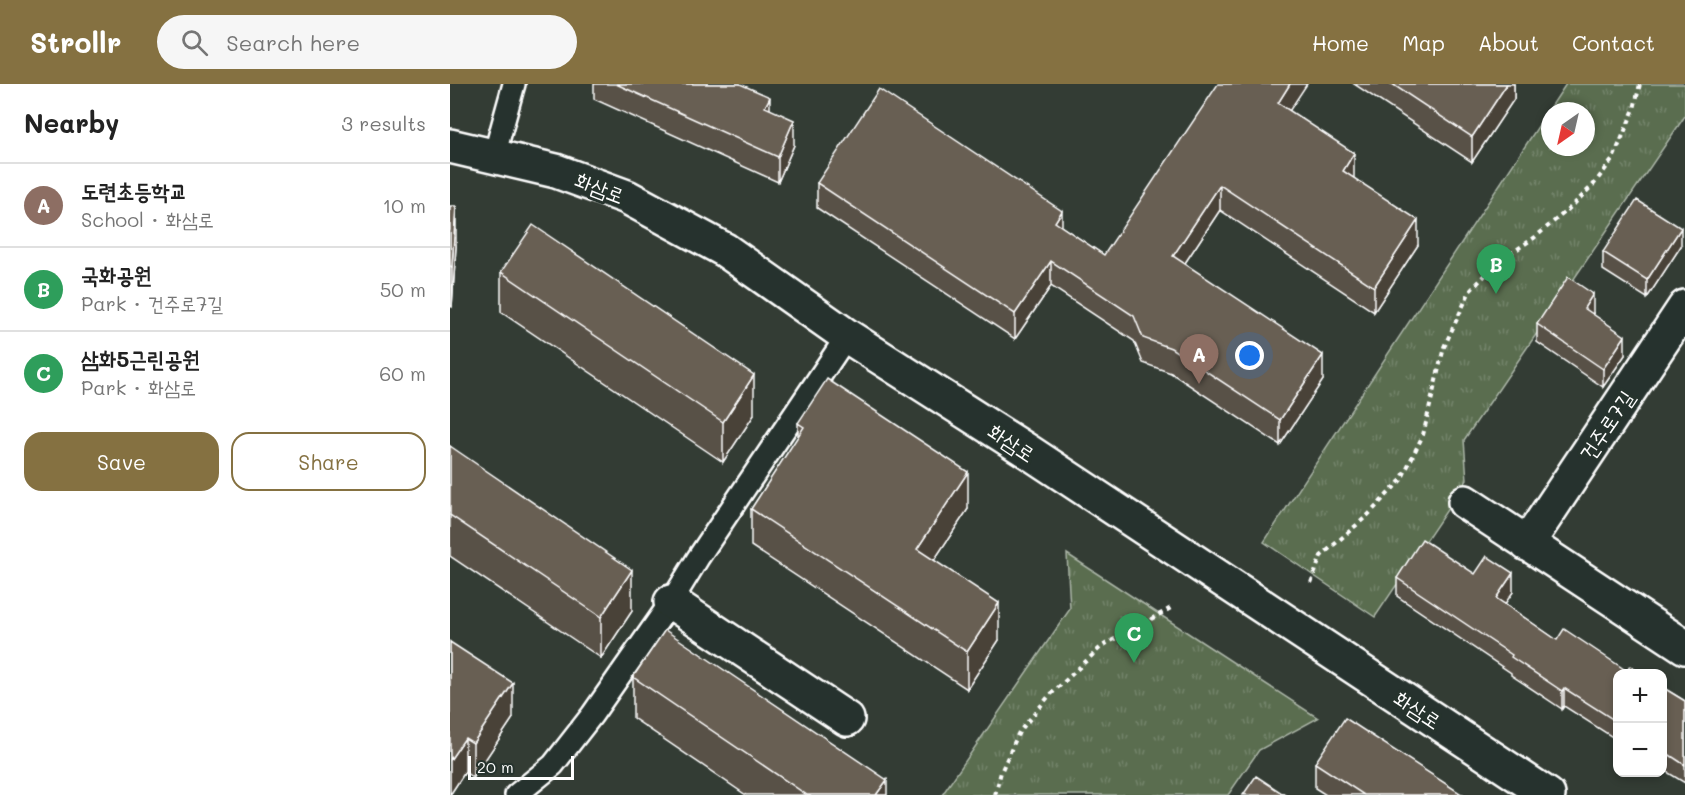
<!DOCTYPE html>
<meta charset="utf-8">
<style>
body{margin:0;font-family:Mali,"Poor Story",sans-serif;background:#f6f6f6;color:#222}
.controls{position:absolute;right:18px;bottom:18px;display:grid;overflow:hidden;border-radius:12px;box-shadow:0 3px 9px #0003}
.controls button{width:54px;height:54px;display:grid;place-items:center;padding:0;border:0;border-bottom:2px solid #e0e0e0;background:#fff;color:#222;font:30px sans-serif}
.compass{position:absolute;left:1091px;top:18px;width:54px;height:54px;border-radius:50%;background:#fff;box-shadow:0 3px 9px #0003;rotate:214deg}
.scale{position:absolute;left:18px;bottom:15px;width:106px;box-sizing:border-box;padding-left:6px;border:3px solid #fff;border-top:0;font-size:16px;line-height:21px;white-space:nowrap;color:#fff;-webkit-text-stroke:4px #26332d;paint-order:stroke}
.you{position:absolute;left:800px;top:272px;width:21px;height:21px;margin:-15px;border:4px solid #fff;border-radius:50%;background:#1a73e8;box-shadow:0 0 0 9px #1a73e833}
.badge{display:grid;place-items:center;width:39px;height:39px;border-radius:50%;background:#857141;color:#fff;font-size:20px;font-weight:700}
.pin{position:absolute;translate:-50% -50px;filter:drop-shadow(0 2px 3px #0008)}
.pin::after{content:'';position:absolute;top:32px;width:21px;height:18px;background:inherit;clip-path:polygon(0 0,100% 0,50% 100%)}
.list{margin:0;padding:0;list-style:none}
h2{display:flex;justify-content:space-between;align-items:center;height:78px;margin:0;padding:0 24px;font-size:26px}
h2 small{font-size:20px;font-weight:400;color:#767676}
.list li{display:grid;grid-template-columns:39px 1fr auto;gap:18px;align-items:center;box-sizing:border-box;height:84px;padding:0 24px;border-top:2px solid #e0e0e0}
.list b{display:block;font-size:22px;white-space:nowrap}
.list p{margin:0;font-size:20px;white-space:nowrap;color:#767676}
.list em{font-size:20px;font-style:normal;color:#767676}
.actions{display:flex;gap:12px;padding:18px 24px}
.actions a{flex:1;padding:14px 0;border:2px solid #857141;border-radius:18px;text-align:center;font-size:21px;color:#857141}
.actions .main{background:#857141;color:#fff}
.icon{flex:none;width:33px;height:33px;fill:none;stroke:currentColor;stroke-width:2;stroke-linecap:round;stroke-linejoin:round}
.map{position:relative;flex:none;width:1235px;height:711px;overflow:hidden}
header{display:flex;align-items:center;gap:36px;box-sizing:border-box;height:84px;padding:0 30px;background:#857141;color:#fff}
header strong{font-size:28px}
nav{display:flex;gap:33px;margin-inline-start:auto;font-size:21px}
.search{width:420px;height:54px;background:#f6f6f6;display:flex;align-items:center;gap:15px;box-sizing:border-box;padding:0 21px;border-radius:33px;color:#767676;font-size:22px}
main{display:flex}
aside{flex:1;background:#fff}
.map>svg:first-child{display:block}
.park{fill:url(#park-tufts);stroke:#acb6a8;stroke-width:1.5;fill-rule:evenodd}
.lines{fill:none;stroke-linecap:round;stroke-linejoin:round}
.service-casing{stroke:#fff;stroke-width:26}
.minor-casing{stroke:#fff;stroke-width:38}
.tertiary-casing{stroke:#fff;stroke-width:38}
.path{stroke:#fff;stroke-width:4;stroke-dasharray:4.5 4.5;stroke-linecap:butt}
.service{stroke:#26332d;stroke-width:21}
.minor{stroke:#26332d;stroke-width:33}
.tertiary{stroke:#26332d;stroke-width:33}
.wall{fill:#595147;stroke:#fff;stroke-width:1.5}
.shaded-wall{fill:#494239;stroke:#fff;stroke-width:1.5}
.building{fill:#685e52;stroke:#fff;stroke-width:1.5}
.labels{text-anchor:middle;dominant-baseline:central;stroke-width:6;stroke-linejoin:round;paint-order:stroke}
.street-label{font-size:21px;fill:#fff;stroke:#26332d}
</style>
<header>
<strong>Strollr</strong>
<div class="search"><svg class="icon" aria-label="search" viewBox="0 0 24 24"><circle cx="10" cy="10" r="6"/><path d="M15 15l6 6"/></svg>Search here</div>
<nav><a>Home</a><a>Map</a><a>About</a><a>Contact</a></nav>
</header>
<main>
<aside>
<h2>Nearby<small>3 results</small></h2>
<ul class="list">
<li><span class="badge" style="background:#8d6e63">A</span><div><b>도련초등학교</b><p>School · 화삼로</p></div><em>10 m</em></li>
<li><span class="badge" style="background:#2e9e5b">B</span><div><b>국화공원</b><p>Park · 건주로7길</p></div><em>50 m</em></li>
<li><span class="badge" style="background:#2e9e5b">C</span><div><b>삼화5근린공원</b><p>Park · 화삼로</p></div><em>60 m</em></li>
</ul>
<div class="actions"><a class="main">Save</a><a>Share</a></div>
</aside>
<div class="map">
<svg width="1235" height="711" viewBox="0 0 1235 711">
<defs>
<pattern id="park-tufts" width="24" height="20" patternUnits="userSpaceOnUse" patternTransform="scale(1.5)"><rect width="24" height="20" fill="#5a6d50"/><path d="M3 7l-1-3M5 7V3M7 7l1-3M15 17l-1-3M17 17v-4M19 17l1-3" fill="none" stroke="#73836a"/></pattern>
</defs>
<rect width="100%" height="100%" fill="#333c34"/>
<filter id="ink" filterUnits="userSpaceOnUse"><feTurbulence type="fractalNoise" baseFrequency=".0167" numOctaves="2"/><feDisplacementMap in="SourceGraphic" scale="12" xChannelSelector="R" yChannelSelector="G"/><feConvolveMatrix kernelMatrix="1 2 1 2 8 2 1 2 1" color-interpolation-filters="sRGB"/></filter>
<g filter="url(#ink)">
<path class="park" d="M 1116,0 L 1235,0 L 1235,32 L 1014,356 L 1017,396 L 925,533 L 814,458 ZM 1100,27 L 1136,27 L 1136,63 L 1100,63 Z
M 617,470 L 868,634 L 809,666 L 778,711 L 492,711 L 620,525 Z"/>
<g class="lines">
<g class="service-casing">
<path id="service" d="M 44,72 L 64,0
M 66,711 L 103,681 L 142,631 L 221,518 L 248,474 L 397,252"/>
</g>
<g class="minor-casing">
<path id="minor" d="M 1015,418 L 1235,563
M 1077,460 L 1235,223
M 221,518 L 397,635"/>
</g>
<g class="tertiary-casing">
<path id="tertiary" d="M 0,62 L 106,87 L 177,113 L 275,166 L 397,252 L 579,368 L 1098,711"/>
</g>
<path class="path" d="M 861,499 L 871,472 L 918,431 L 951,396 L 973,351 L 994,263 L 1020,207 L 1048,178 L 1084,154 L 1121,123 L 1144,100 L 1163,75 L 1184,25 L 1190,0
M 545,711 L 551,688 L 569,648 L 599,612 L 652,562 L 721,524"/>
<use href="#service" class="service"/>
<use href="#minor" class="minor"/>
<use href="#tertiary" class="tertiary"/>
</g>
<path class="wall" d="M 144,0 L 290,0 L 320,25 L 344,61 L 328,98 L 144,15 Z
M 904,0 L 1064,0 L 1064,15 L 1022,78 Z
M 839,27 L 968,161 L 924,228 L 770,126 L 735,179 L 873,296 L 830,361 L 721,289 L 693,279 L 684,257 L 601,202 L 565,255 L 367,124 L 367,99 L 612,143 L 654,171 Z
M 0,122 L 6,162 L 2,223 L 0,222 Z
M 1231,162 L 1197,214 L 1153,186 L 1153,168 Z
M 51,188 L 304,331 L 273,378 L 51,228 Z
M 1143,229 L 1143,230 L 1175,271 L 1153,303 L 1087,258 L 1087,240 Z
M 348,339 L 518,425 L 484,476 L 549,556 L 517,605 L 301,462 L 301,425 L 348,353 Z
M 0,362 L 182,527 L 151,574 L 0,472 Z
M 1025,490 L 1063,508 L 1054,520 L 1107,556 L 1177,587 L 1192,590 L 1167,590 L 1167,656 L 1114,622 L 1112,625 L 1061,591 L 1061,589 L 947,512 L 947,494 Z
M 0,558 L 63,634 L 23,694 L 15,688 L 0,711 Z
M 183,593 L 437,711 L 296,711 L 183,634 Z
M 1212,603 L 1235,617 L 1235,699 L 1212,685 Z
M 865,679 L 1013,711 L 876,711 L 865,704 Z"/>
<path class="shaded-wall" d="M 840,0 L 857,0 L 828,44 L 828,19 Z
M 1057,0 L 1064,0 L 1064,15 L 1022,78 L 1022,53 Z
M 320,13 L 320,39 L 315,23 Z
M 344,36 L 344,61 L 328,98 L 328,73 Z
M 904,69 L 904,95 L 893,87 Z
M 770,101 L 770,126 L 723,197 L 723,172 Z
M 6,122 L 6,162 L 2,223 L 2,183 Z
M 612,127 L 612,153 L 605,138 Z
M 968,136 L 968,161 L 924,228 L 924,203 Z
M 1231,144 L 1231,162 L 1197,214 L 1197,196 Z
M 601,177 L 601,202 L 565,255 L 565,230 Z
M 1143,210 L 1143,229 L 1134,242 L 1134,224 Z
M 1175,252 L 1175,271 L 1153,303 L 1153,285 Z
M 873,271 L 873,296 L 830,361 L 830,336 Z
M 304,291 L 304,331 L 273,378 L 273,338 Z
M 518,388 L 518,425 L 467,502 L 467,465 Z
M 182,486 L 182,527 L 151,574 L 151,533 Z
M 1063,489 L 1063,508 L 1046,533 L 1046,514 Z
M 549,519 L 549,556 L 517,605 L 517,568 Z
M 63,599 L 63,634 L 23,694 L 23,659 Z
M 1114,604 L 1114,622 L 1112,625 L 1112,607 Z
M 15,654 L 15,688 L 0,711 L 0,676 Z
M 437,696 L 437,711 L 426,711 Z"/>
<path class="building" d="M 166,0 L 290,0 L 320,13 L 315,23 L 344,36 L 328,73 Z
M 768,0 L 840,0 L 828,19 L 904,69 L 893,87 L 968,136 L 924,203 L 770,101 L 723,172 L 873,271 L 830,336 L 721,264 L 693,254 L 684,232 L 601,177 L 565,230 L 367,99 L 429,5 L 612,127 L 605,138 L 654,171 Z
M 942,0 L 1057,0 L 1022,53 Z
M 1187,116 L 1231,144 L 1197,196 L 1153,168 Z
M 0,122 L 6,122 L 2,183 L 0,182 Z
M 83,141 L 304,291 L 273,338 L 51,188 Z
M 1118,193 L 1143,210 L 1134,224 L 1175,252 L 1153,285 L 1087,240 Z
M 377,295 L 518,388 L 467,465 L 549,519 L 517,568 L 301,425 L 354,343 L 348,339 Z
M 0,362 L 182,486 L 151,533 L 0,431 Z
M 972,455 L 1025,490 L 1037,472 L 1063,489 L 1046,514 L 1107,556 L 1114,545 L 1177,587 L 1180,582 L 1192,590 L 1167,590 L 1167,638 L 1114,604 L 1112,607 L 1061,573 L 1062,571 L 947,494 Z
M 215,546 L 437,696 L 426,711 L 357,711 L 183,593 Z
M 0,558 L 63,599 L 23,659 L 15,654 L 0,676 Z
M 1212,603 L 1235,617 L 1235,681 L 1212,666 Z
M 895,634 L 1013,711 L 914,711 L 865,679 Z
M 806,692 L 835,711 L 793,711 Z"/>
</g>
<g class="labels">
<g class="street-label">
<text transform="translate(150 103) rotate(21)">화삼로</text>
<text transform="translate(1156 341) rotate(-56)">건주로7길</text>
<text transform="translate(562 358) rotate(33)">화삼로</text>
<text transform="translate(968 625) rotate(33)">화삼로</text>
</g>
</g>
</svg>
<div class="controls">
<button>+</button>
<button>−</button>
</div>
<svg class="compass" viewBox="-18 -18 36 36"><path d="M0-13l5 13h-10z" fill="#e53935"/><path d="M0 13l5-13h-10z" fill="#767676"/></svg>
<div class="scale">20 m</div>
<div class="you"></div>
<div class="pin badge" style="left:749px;top:300px;background:#8d6e63">A</div>
<div class="pin badge" style="left:1046px;top:210px;background:#2e9e5b">B</div>
<div class="pin badge" style="left:684px;top:579px;background:#2e9e5b">C</div>
</div>
</main>
